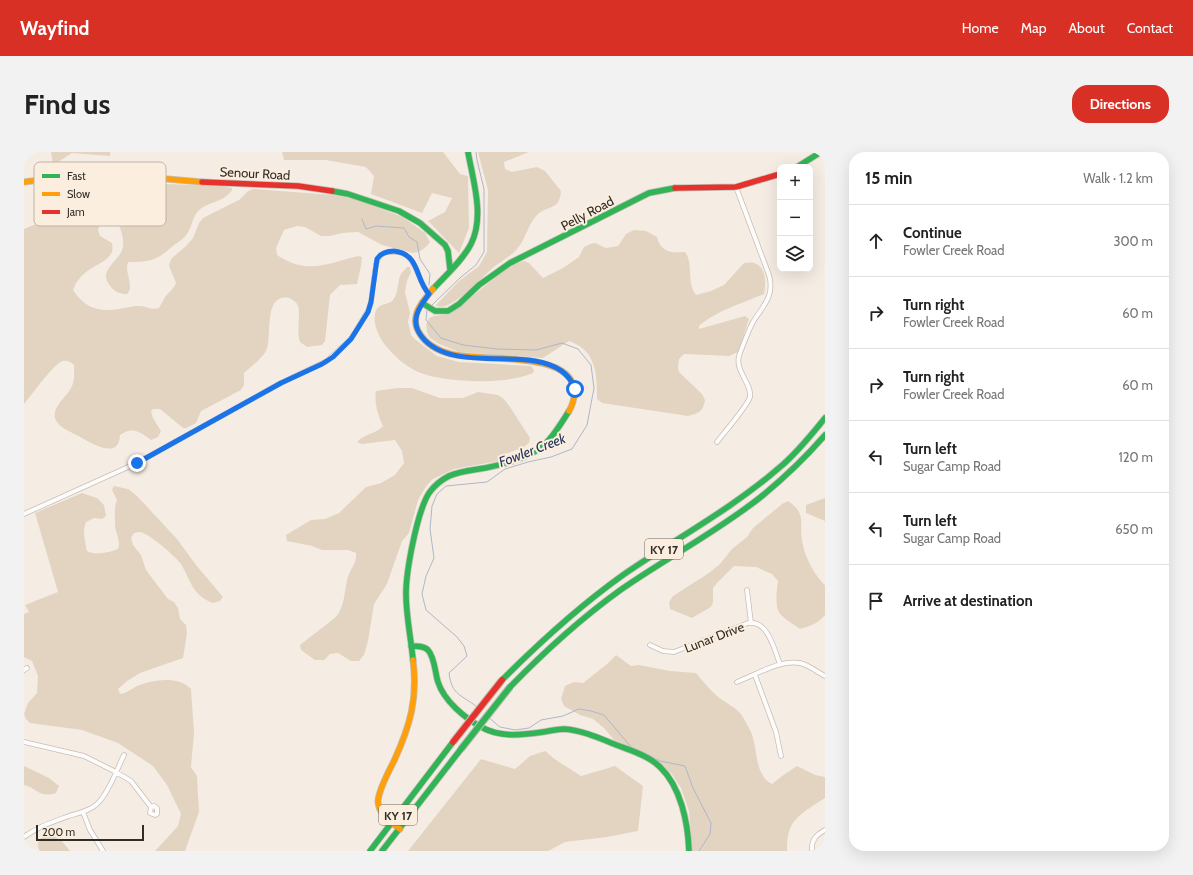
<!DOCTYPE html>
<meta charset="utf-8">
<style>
body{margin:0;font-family:Cabin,sans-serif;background:#f2f2f2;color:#222}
.controls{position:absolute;right:12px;top:12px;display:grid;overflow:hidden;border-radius:8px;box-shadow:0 4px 16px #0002}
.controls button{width:36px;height:36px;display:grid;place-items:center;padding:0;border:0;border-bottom:1px solid #e0e0e0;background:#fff;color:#222;font:20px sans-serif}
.scale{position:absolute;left:12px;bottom:10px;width:108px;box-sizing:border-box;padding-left:4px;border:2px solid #322d27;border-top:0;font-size:11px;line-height:14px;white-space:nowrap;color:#322d27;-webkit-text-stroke:3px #fbeede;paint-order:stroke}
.stop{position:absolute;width:12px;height:12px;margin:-9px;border:3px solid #1a73e8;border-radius:50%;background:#fff}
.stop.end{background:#1a73e8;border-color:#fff;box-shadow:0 1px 4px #0008}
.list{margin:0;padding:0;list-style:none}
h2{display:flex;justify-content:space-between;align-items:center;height:52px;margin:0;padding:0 16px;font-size:17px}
h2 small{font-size:13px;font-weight:400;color:#767676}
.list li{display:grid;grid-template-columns:26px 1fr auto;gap:12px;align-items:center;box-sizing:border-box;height:72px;padding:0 16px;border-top:1px solid #e0e0e0}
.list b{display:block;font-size:15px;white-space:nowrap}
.list p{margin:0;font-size:13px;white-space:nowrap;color:#767676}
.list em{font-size:13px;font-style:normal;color:#767676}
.icon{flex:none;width:22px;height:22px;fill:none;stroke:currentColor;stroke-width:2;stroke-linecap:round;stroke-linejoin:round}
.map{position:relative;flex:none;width:801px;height:699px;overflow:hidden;border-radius:16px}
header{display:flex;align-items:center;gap:24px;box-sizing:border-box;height:56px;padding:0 20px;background:#d93025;color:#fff}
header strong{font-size:19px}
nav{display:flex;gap:22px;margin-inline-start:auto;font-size:14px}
.intro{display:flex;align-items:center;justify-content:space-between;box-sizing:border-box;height:96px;padding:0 24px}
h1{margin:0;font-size:28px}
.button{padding:10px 18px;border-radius:16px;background:#d93025;color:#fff;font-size:14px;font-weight:700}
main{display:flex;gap:24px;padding:0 24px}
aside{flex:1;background:#fff;border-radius:16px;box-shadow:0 4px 16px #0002}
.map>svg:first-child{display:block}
.forest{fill:#e3d4c1}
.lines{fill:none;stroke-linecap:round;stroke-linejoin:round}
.stream{stroke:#afb6c7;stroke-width:1}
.street-casing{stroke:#c4beb7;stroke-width:5.5}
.fast-casing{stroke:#c4beb7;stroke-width:7}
.slow-casing{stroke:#c4beb7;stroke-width:7}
.jam-casing{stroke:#c4beb7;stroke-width:7}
.street{stroke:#fefcfb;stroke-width:4}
.fast{stroke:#30b455;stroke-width:5.5}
.slow{stroke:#ff9f0a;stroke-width:5.5}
.jam{stroke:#e5322d;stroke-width:5.5}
.fast-bridge-casing{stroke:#c4beb7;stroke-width:8;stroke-linecap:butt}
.jam-bridge-casing{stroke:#c4beb7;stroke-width:8;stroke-linecap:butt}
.fast-bridge{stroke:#30b455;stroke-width:6}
.jam-bridge{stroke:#e5322d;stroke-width:6}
.route{stroke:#1a73e8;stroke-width:5}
.labels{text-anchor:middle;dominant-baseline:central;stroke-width:4;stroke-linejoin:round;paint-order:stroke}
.shield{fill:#fbeede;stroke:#6e675e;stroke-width:1}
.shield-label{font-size:12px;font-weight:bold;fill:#322d27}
.street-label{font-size:13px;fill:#322d27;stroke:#fbeede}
.water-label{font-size:14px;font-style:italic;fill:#24365e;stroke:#fbeede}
.key{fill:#fbeede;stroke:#bfb4a7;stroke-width:1}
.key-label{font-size:11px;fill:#322d27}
</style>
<header>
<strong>Wayfind</strong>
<nav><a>Home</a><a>Map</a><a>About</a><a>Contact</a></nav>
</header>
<div class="intro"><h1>Find us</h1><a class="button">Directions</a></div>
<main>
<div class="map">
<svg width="801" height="699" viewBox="0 0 801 699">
<rect width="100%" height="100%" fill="#f5ede4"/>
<path class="forest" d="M 27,0 L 86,0 L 86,4 L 48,1 L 29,13 Z
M 258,0 L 419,0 L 436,22 L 444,24 L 445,76 L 435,101 L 404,69 L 421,60 L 428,46 L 408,41 L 398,61 L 347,42 L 350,24 L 342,15 L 302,8 L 260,8 Z
M 454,0 L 505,0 L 480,10 L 481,17 L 488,20 L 513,15 L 521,19 L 537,39 C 536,59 523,53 513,63 C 504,72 501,89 493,97 C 487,104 478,109 471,114 C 456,127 442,144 424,153 C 420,155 416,155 412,154 L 412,153 L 435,129 L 455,114 L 463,100 L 464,38 Z
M 143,32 L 197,34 L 208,36 L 208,38 C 201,50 183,50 174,59 C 168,66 168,75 163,82 C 160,87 154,90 149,94 C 132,109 126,110 104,110 C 100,121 111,134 103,142 C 96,142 91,140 87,135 C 72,118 95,111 99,95 C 100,90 98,79 95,74 C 94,71 91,69 90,66 C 89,62 92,58 93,55 C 102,37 123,39 140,36 Z
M 229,37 L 309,43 L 331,47 L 379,65 L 401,81 L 406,90 C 402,96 396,100 389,101 L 358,93 L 334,80 L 318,81 L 306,84 L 297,84 L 281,75 L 273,74 L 260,78 L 252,96 L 253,103 C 283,123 302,112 334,104 L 338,105 L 337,114 L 333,132 L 316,133 L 306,143 L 301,189 L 298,193 L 283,195 L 276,190 C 272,178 277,163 274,154 C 273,150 268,147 265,146 C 238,141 249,187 242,199 C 237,207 227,215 220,221 L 220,233 L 217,238 L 177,259 L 172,271 L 162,276 L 159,276 L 136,257 L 129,257 L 127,260 L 129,266 L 137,279 L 134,285 L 127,288 C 116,280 109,274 96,283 C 95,308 69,292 58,286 C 50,281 34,276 31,266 C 28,254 44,244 48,234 C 51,227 50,220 50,213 C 47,210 43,208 39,209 C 30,211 7,244 0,252 L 0,77 L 17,70 L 41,67 L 48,61 L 57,59 L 72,63 L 77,69 L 74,78 L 76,84 L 88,91 C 92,108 73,111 62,120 C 56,125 52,130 49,138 C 61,156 74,160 95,157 C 102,156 108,154 114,154 C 123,153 126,159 135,156 L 141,145 L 150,135 L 152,131 L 145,114 L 146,110 L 148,106 L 162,94 L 169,86 L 175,71 L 179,66 L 215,48 L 224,39 Z
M 610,78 L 622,79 L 633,85 C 637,100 646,101 661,100 C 670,112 662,130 672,143 L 687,139 L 700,133 L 720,111 C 723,111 728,110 730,111 C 743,115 742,132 740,142 C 721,150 690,160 675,174 L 675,177 L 721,164 L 725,167 L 714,200 L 705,204 L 660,202 L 655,207 L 654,215 L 655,220 L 678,242 L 681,248 C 679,260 675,261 664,264 L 578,251 L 573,247 C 573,224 573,198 545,189 L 519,206 L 435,200 L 415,192 L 406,186 L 403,180 L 402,173 L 405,166 L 410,164 L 426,162 L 473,124 L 491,112 L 500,109 L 505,111 L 519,126 L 539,116 L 555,105 L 560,95 L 566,92 L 571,91 L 582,96 L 594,94 L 602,82 Z
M 383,115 L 386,115 L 387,120 L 383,129 L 381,140 L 386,161 L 384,170 L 387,183 L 392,188 L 413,204 L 435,210 L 507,214 L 510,218 L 509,221 C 483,233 420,231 394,220 C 381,214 370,204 361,193 C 355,185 349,173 351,162 C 353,150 364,154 369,148 C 375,140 373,130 377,122 C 379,119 381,117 383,115 Z
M 373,236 L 388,236 L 416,246 L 439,246 L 454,240 L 474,243 L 480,247 L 486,255 L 506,286 L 505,291 L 500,295 L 481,302 L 474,309 L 430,317 L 409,327 L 403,333 L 394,348 L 385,381 L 378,389 L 363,432 L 350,452 L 344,489 L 340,503 L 335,509 L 327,509 L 314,501 L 306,502 L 300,508 L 291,508 L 277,498 L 276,493 L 312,465 C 323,450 319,438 325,422 C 328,415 333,410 332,401 L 324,398 L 298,398 L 288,394 L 263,389 L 262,383 L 287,368 L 301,367 L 315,361 L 342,335 L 357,331 L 371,323 L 380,311 L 378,299 L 371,288 L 338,292 L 333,290 C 340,282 352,282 359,274 C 354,263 350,251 352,239 Z
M 90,334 L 104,337 L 113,344 L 153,387 L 172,413 L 199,445 L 196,449 L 189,451 C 168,443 167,429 157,412 C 152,405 125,381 116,380 C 115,380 111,381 110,381 L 107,386 L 109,393 L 117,403 L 122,418 L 144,447 L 150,450 L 154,456 L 156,467 L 162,473 L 163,481 L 159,506 L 116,521 L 103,529 L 94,537 L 96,542 C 103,541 107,537 113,534 C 128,528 154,523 167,537 L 170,581 L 167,615 L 173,624 L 175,660 L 161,699 L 131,699 L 154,674 L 157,662 L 143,633 L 129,614 L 94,591 L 58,578 L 6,571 L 2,567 L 0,562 L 4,551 L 13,541 L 14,524 L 8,509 L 0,505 L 0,462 L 5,460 L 1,453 L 34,440 L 11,361 L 58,341 L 73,346 L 80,353 L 82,364 L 78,367 L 70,366 L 62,370 C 58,379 61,390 63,399 C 71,404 86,400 94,397 C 97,388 92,383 91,374 C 91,366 90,355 93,348 L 88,338 Z
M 801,346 L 801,369 L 782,361 L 782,353 Z
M 764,349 C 783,362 775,370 778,388 C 780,403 790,423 801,433 L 801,463 C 794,471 787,474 776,477 C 770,472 757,466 754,458 C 751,450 753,437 754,429 L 748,422 L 732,415 L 710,414 L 693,431 L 689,436 L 689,450 L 687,455 L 668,466 L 646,457 L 645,450 L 649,444 L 685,421 L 696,412 L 708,397 L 723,385 L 729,376 L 758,352 Z
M 592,503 L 607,514 L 615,513 L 646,519 L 672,521 C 679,529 686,538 693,544 C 700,550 710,554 716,561 C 720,566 724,574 727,580 C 734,596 730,623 748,632 L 758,624 L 773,614 L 791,623 L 801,625 L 801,646 C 789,654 771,663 766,677 C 763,684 763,692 763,699 L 668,699 L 665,659 L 657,636 L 647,621 L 635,611 L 590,588 L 580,576 L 569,567 L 556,563 L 540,554 L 537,547 L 541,534 L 550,530 L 559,531 L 583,512 Z
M 521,599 L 532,608 L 557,624 L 591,614 L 619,634 L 614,679 L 583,685 L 541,690 L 524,699 L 384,699 L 457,607 L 491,617 L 506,604 Z
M 0,614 L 25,626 L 35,634 L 32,641 C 14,646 15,637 0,633 Z
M 28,684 L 37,688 L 46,699 L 16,699 C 12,694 14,689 18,685 Z"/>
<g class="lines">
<path class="stream" d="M 338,67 L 342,77 L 352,74 L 380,76 L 385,85 L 393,90 L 396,107 L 406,122 L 405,133
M 407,154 L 437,125 L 452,113 L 460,100 L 460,37 L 453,8 L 452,0
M 403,158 L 402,168 L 417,186 L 439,193 L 473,197 L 512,198 L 538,191 L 554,197 L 567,213 L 570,236 L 563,273 L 548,297 L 527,305 L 504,310 L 481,317 L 463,330 L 422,334 L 413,342 L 408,354 L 406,377 L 410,406 L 402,424 L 398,442 L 402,458 L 433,485 L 440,494 L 443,504 L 425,521 C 428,544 437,542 453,555
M 464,565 L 476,575 L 491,578 L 505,576 L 517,568 L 539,564 L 555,557 L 567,559 L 580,563 L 607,595 L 636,609 L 661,614 L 669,636 L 687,671 L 686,682 L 675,699"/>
<g class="street-casing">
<path id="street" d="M 693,290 C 700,281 724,253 726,245 C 728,232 711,219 715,204 C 717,198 726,175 729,170 C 739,154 751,144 745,123 L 712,35
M 0,362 L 113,311 L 257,231 L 303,209 L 327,187 L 344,159 L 347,150 L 352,112 C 354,105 357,100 365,100 C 394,96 391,127 405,142
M 723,438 L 727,471
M 626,493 L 639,499 L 650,500 L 724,471 C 744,468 750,497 756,512
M 0,518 L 3,516
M 731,523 L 752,580 L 757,604
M 713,530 C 731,523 757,507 776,511 C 785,513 793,520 801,524
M 0,590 L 60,604 L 92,620 L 107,629 L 127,655 L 130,654 L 133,656 L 133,662 L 131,663 L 126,661 L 127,655
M 59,660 L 66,678 L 79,699
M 0,685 C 13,675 29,670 45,664 C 55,661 68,658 75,650 C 86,638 93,617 100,603
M 788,699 C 787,688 792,683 801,678"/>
</g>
<g class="fast-casing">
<path id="fast" d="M 773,15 L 797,0
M 308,39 L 324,42 L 375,59 L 396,71 L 421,93 L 424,99 L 426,117
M 409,137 C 422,123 438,109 447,92 C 461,64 449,29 444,0
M 398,151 L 411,159 L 424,159 L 435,152 L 455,133 L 486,111 L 625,41 L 651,36
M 387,494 C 393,494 400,494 404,498 C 411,506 411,521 414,530 C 420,549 441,566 457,575 C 477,586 498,583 519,580 C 526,579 534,577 540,577 C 557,578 575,586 590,592 C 605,598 624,603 636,615 C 657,635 664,671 665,699
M 389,508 C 387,486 382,464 382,442 C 382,419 393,360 405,341 C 410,334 417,328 425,324 C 436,319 449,318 461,316 C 480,312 504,307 520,293 C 530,284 538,270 545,259
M 478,528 C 517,489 554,455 599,423 C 651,387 708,357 756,315 C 773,301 787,283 801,266
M 486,535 C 520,500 555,468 595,439 C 642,406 693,380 738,344 C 761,325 782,305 801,283
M 346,699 L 429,590
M 358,699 L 437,597"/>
</g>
<g class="slow-casing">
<path id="slow" d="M 0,30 L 45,24 L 109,24 L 178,30
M 409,137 C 398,150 384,165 396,182 C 403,193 415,199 427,202 C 455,210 543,198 550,236 C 551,245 550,251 545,259
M 376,677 C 367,670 354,662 354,649 C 355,637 365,619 370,609 C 386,574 394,547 389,508"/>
</g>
<g class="jam-casing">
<path id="jam" d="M 178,30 L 274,34 L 308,39
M 651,36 L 712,35 L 756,22"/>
</g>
<use href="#street" class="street"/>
<use href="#fast" class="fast"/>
<use href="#slow" class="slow"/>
<use href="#jam" class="jam"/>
<g class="fast-bridge-casing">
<path id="fast-bridge" d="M 437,597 L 486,535"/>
</g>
<g class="jam-bridge-casing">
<path id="jam-bridge" d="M 429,590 L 478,528"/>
</g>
<use href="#fast-bridge" class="fast-bridge"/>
<use href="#jam-bridge" class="jam-bridge"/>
</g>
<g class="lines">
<path class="route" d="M 113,311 L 257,231 L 298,212 L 309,205 L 327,187 L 344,160 L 347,150 L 353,107 C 357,101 363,99 370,99 C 396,102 391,127 405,142 C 395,155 385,169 398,185 C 422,215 477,203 511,209 C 529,212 545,220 551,237"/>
</g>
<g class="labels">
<g class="shield">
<rect x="621" y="387" width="38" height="20" rx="3"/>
<rect x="355" y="653" width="38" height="20" rx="3"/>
</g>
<g class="shield-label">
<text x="640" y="397">KY 17</text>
<text x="374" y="663">KY 17</text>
</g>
<g class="street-label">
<text transform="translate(231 21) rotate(3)">Senour Road</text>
<text transform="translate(563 61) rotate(-28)">Pelly Road</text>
<text transform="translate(690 485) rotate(-21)">Lunar Drive</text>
</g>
<g class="water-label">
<text transform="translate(508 298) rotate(-21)">Fowler Creek</text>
</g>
</g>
<rect x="10" y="10" width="132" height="64" rx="6" class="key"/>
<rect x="18" y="22" width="18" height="4" fill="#30b455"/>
<rect x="18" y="40" width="18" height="4" fill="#ff9f0a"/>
<rect x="18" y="58" width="18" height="4" fill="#e5322d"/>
<g class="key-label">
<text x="43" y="28">Fast</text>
<text x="43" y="46">Slow</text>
<text x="43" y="64">Jam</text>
</g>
</svg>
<div class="controls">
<button>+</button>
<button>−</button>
<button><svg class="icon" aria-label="layers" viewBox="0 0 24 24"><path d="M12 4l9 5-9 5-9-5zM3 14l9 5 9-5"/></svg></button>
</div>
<div class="scale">200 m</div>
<div class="stop" style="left:551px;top:237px"></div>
<div class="stop end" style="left:113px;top:311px"></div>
</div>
<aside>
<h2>15 min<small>Walk · 1.2 km</small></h2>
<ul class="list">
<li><svg class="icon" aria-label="ahead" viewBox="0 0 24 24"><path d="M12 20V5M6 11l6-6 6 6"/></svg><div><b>Continue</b><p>Fowler Creek Road</p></div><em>300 m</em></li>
<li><svg class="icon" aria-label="right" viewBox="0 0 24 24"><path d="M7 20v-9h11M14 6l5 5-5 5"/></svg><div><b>Turn right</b><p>Fowler Creek Road</p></div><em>60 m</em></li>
<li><svg class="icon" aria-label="right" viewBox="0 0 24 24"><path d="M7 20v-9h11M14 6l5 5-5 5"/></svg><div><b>Turn right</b><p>Fowler Creek Road</p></div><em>60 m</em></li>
<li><svg class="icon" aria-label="left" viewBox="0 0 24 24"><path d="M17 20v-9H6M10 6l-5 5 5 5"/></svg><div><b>Turn left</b><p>Sugar Camp Road</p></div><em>120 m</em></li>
<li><svg class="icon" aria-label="left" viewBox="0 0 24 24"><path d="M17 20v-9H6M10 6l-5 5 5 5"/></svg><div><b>Turn left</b><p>Sugar Camp Road</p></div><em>650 m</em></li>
<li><svg class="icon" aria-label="arrive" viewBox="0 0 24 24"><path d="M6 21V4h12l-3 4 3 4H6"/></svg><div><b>Arrive at destination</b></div></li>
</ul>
</aside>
</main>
